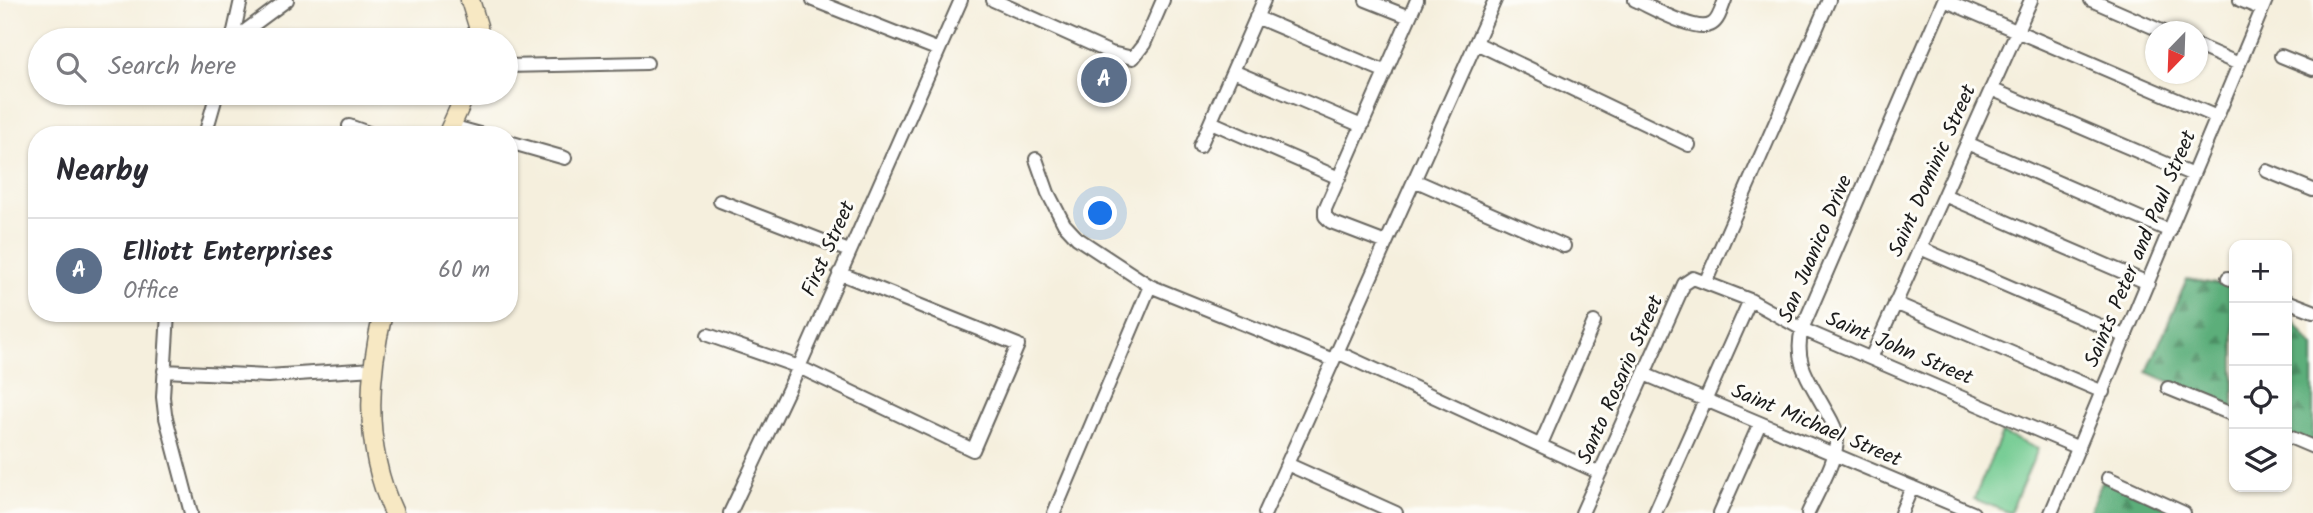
<!DOCTYPE html>
<meta charset="utf-8">
<style>
body{margin:0;font-family:Kalam,sans-serif;background:#f2f2f3;color:#2b2b33}
.controls{position:absolute;right:21px;bottom:21px;display:grid;overflow:hidden;border-radius:14px;box-shadow:0 2px 5px #0004}
.controls button{width:63px;height:63px;display:grid;place-items:center;padding:0;border:0;border-bottom:2px solid #e1e1e2;background:#fff;color:#2b2b33;font:35px sans-serif}
.compass{position:absolute;left:2145px;top:21px;width:63px;height:63px;border-radius:50%;background:#fff;box-shadow:0 2px 5px #0004;rotate:203deg}
.you{position:absolute;left:1101px;top:214px;width:24px;height:24px;margin:-18px;border:5px solid #fff;border-radius:50%;background:#1a73e8;box-shadow:0 0 0 10px #1a73e833}
.badge{display:grid;place-items:center;width:46px;height:46px;border-radius:50%;background:#c8321e;color:#fff;font-size:23px;font-weight:700}
.pin{position:absolute;translate:-50% -50%;border:4px solid #fff;box-shadow:0 2px 7px #0006}
.list{margin:0;padding:0;list-style:none}
h2{display:flex;justify-content:space-between;align-items:center;height:91px;margin:0;padding:0 28px;font-size:30px}
h2 small{font-size:23px;font-weight:400;color:#7c7c81}
.list li{display:grid;grid-template-columns:46px 1fr auto;gap:21px;align-items:center;box-sizing:border-box;height:105px;padding:0 28px;border-top:2px solid #e1e1e2}
.list b{display:block;font-size:26px;white-space:nowrap}
.list p{margin:0;font-size:23px;white-space:nowrap;color:#7c7c81}
.list em{font-size:23px;font-style:normal;color:#7c7c81}
.icon{flex:none;width:38px;height:38px;fill:none;stroke:currentColor;stroke-width:2;stroke-linecap:round;stroke-linejoin:round}
.map{position:relative;flex:none;width:2313px;height:513px;overflow:hidden}
.search{position:absolute;background:#fff;box-shadow:0 2px 5px #0004;left:28px;top:28px;width:490px;height:77px;display:flex;align-items:center;gap:18px;box-sizing:border-box;padding:0 24px;border-radius:38px;color:#7c7c81;font-size:26px}
.panel{position:absolute;background:#fff;box-shadow:0 2px 5px #0004;left:28px;top:126px;width:490px;height:196px;border-radius:28px}
.map>svg:first-child{display:block}
.forest{fill:url(#forest-firs);stroke:#3c654b;stroke-width:2}
.garden{fill:#71ca90;stroke:#467356;stroke-width:2}
.lines{fill:none;stroke-linecap:round;stroke-linejoin:round}
.minor-casing{stroke:#686660;stroke-width:16}
.secondary-casing{stroke:#686660;stroke-width:21}
.minor{stroke:#fff;stroke-width:12}
.secondary{stroke:#f7e8c3;stroke-width:18}
.labels{text-anchor:middle;dominant-baseline:central;stroke-width:6;stroke-linejoin:round;paint-order:stroke}
.street-label{font-size:21px;fill:#1c1c1c;stroke:#fdfcf7}
</style>
<div class="map">
<svg width="2313" height="513" viewBox="0 0 2313 513">
<defs>
<pattern id="forest-firs" width="22" height="20" patternUnits="userSpaceOnUse" patternTransform="scale(1.75)"><rect width="22" height="20" fill="#5cae7a"/><path d="M5 1l3.5 6h-7zM16 11l3.5 6h-7z" fill="#4b8d63"/></pattern>
</defs>
<rect width="100%" height="100%" fill="#fdfcf7"/>
<filter id="ink" filterUnits="userSpaceOnUse"><feTurbulence type="fractalNoise" baseFrequency=".0143" numOctaves="2"/><feDisplacementMap in="SourceGraphic" scale="14" xChannelSelector="R" yChannelSelector="G"/><feConvolveMatrix kernelMatrix="1 2 1 2 8 2 1 2 1" color-interpolation-filters="sRGB"/></filter>
<filter id="wash" filterUnits="userSpaceOnUse"><feTurbulence type="fractalNoise" baseFrequency=".00686" numOctaves="4" result="noise"/><feDisplacementMap in="SourceGraphic" scale="28" xChannelSelector="R" yChannelSelector="G"/><feGaussianBlur stdDeviation="1.57" result="paint"/><feColorMatrix in="noise" values="0 0 0 0 0 0 0 0 0 0 0 0 0 0 0 0 0 1.4 0 .05"/><feComposite in="paint" operator="in"/></filter>
<g filter="url(#wash)">
<rect width="100%" height="100%" fill="#f5efdd"/>
<path class="forest" d="M 2187,279 L 2234,287 L 2234,410 L 2147,372 Z
M 2287,312 L 2313,347 L 2313,445 L 2287,433 Z
M 2103,478 L 2179,513 L 2089,513 Z"/>
<path class="garden" d="M 2002,433 L 2038,449 L 2010,513 L 1974,499 Z"/>
</g>
<g filter="url(#ink)">
<g class="lines">
<g class="minor-casing">
<path id="minor" d="M 813,0 L 939,50
M 993,0 L 1111,53 L 1133,58 L 1144,44 L 1163,0
M 1366,0 L 1409,17
M 1635,0 C 1651,7 1697,34 1712,24 C 1719,20 1722,7 1725,0
M 2091,0 L 2164,32
M 2240,0 L 2262,9
M 1256,17 L 1386,72
M 232,40 L 241,0
M 233,40 L 287,0
M 1476,43 L 1689,145
M 2198,46 L 2239,64
M 2281,56 L 2313,69
M 506,66 L 647,63
M 1233,71 L 1362,126
M 1991,89 L 2193,175
M 1211,122 L 1339,178
M 349,126 L 374,135
M 451,126 L 484,135
M 205,135 L 217,93
M 509,142 L 565,158
M 1967,143 L 2170,231
M 1200,146 L 1264,0
M 1036,159 L 1048,193 L 1064,224 L 1077,238 L 1150,286 L 1333,360
M 2267,171 L 2313,190
M 1414,180 L 1564,246
M 1944,195 L 2148,283
M 720,201 L 849,251
M 1386,243 L 1331,222 L 1325,216 L 1325,209 L 1417,0
M 1920,248 L 2126,337
M 2228,278 L 2234,280
M 1706,281 L 1829,0
M 2287,301 L 2313,311
M 1895,303 L 2103,392
M 168,313 L 163,397 L 165,414 L 191,513
M 708,335 L 799,367 L 973,450 L 1018,345 L 839,273
M 1337,352 L 1600,473
M 1871,358 L 2031,0
M 164,371 L 268,376 L 373,369
M 1644,374 L 1973,513
M 2168,388 L 2234,415
M 2287,436 L 2313,447
M 1541,444 L 1594,322
M 1287,464 L 1396,513
M 2108,478 L 2184,513
M 730,513 L 799,367 L 961,0
M 1054,513 L 1150,286
M 1265,513 L 1495,0
M 1582,513 L 1684,284 L 1693,278 L 1750,300 L 1802,329 L 2079,448
M 1655,513 L 1750,300
M 1720,513 L 1760,423
M 1808,513 C 1817,493 1839,457 1837,436 C 1836,427 1830,418 1826,411 C 1810,381 1793,363 1802,329 L 1944,0 L 2217,117
M 1901,513 L 1912,487
M 2051,513 L 2266,0"/>
</g>
<g class="secondary-casing">
<path id="secondary" d="M 470,0 L 478,26 L 479,40
M 447,135 L 466,93
M 383,313 C 367,380 364,450 394,513"/>
</g>
<use href="#minor" class="minor"/>
<use href="#secondary" class="secondary"/>
</g>
</g>
<g class="labels">
<g class="street-label">
<text transform="translate(1933 171) rotate(-66)">Saint Dominic Street</text>
<text transform="translate(829 249) rotate(-66)">First Street</text>
<text transform="translate(1816 249) rotate(-67)">San Juanico Drive</text>
<text transform="translate(2141 249) rotate(-67)">Saints Peter and Paul Street</text>
<text transform="translate(1899 349) rotate(23)">Saint John Street</text>
<text transform="translate(1621 380) rotate(-66)">Santo Rosario Street</text>
<text transform="translate(1816 426) rotate(23)">Saint Michael Street</text>
</g>
</g>
</svg>
<div class="controls">
<button>+</button>
<button>−</button>
<button><svg class="icon" aria-label="locate" viewBox="0 0 24 24"><circle cx="12" cy="12" r="6"/><path d="M12 2v4M12 18v4M2 12h4M18 12h4"/></svg></button>
<button><svg class="icon" aria-label="layers" viewBox="0 0 24 24"><path d="M12 4l9 5-9 5-9-5zM3 14l9 5 9-5"/></svg></button>
</div>
<svg class="compass" viewBox="-18 -18 36 36"><path d="M0-13l5 13h-10z" fill="#e53935"/><path d="M0 13l5-13h-10z" fill="#7c7c81"/></svg>
<div class="you"></div>
<div class="pin badge" style="left:1104px;top:80px;background:#5c6f8a">A</div>
<div class="search"><svg class="icon" aria-label="search" viewBox="0 0 24 24"><circle cx="10" cy="10" r="6"/><path d="M15 15l6 6"/></svg>Search here</div>
<section class="panel">
<h2>Nearby<small></small></h2>
<ul class="list">
<li><span class="badge" style="background:#5c6f8a">A</span><div><b>Elliott Enterprises</b><p>Office</p></div><em>60 m</em></li>
</ul>
</section>
</div>
